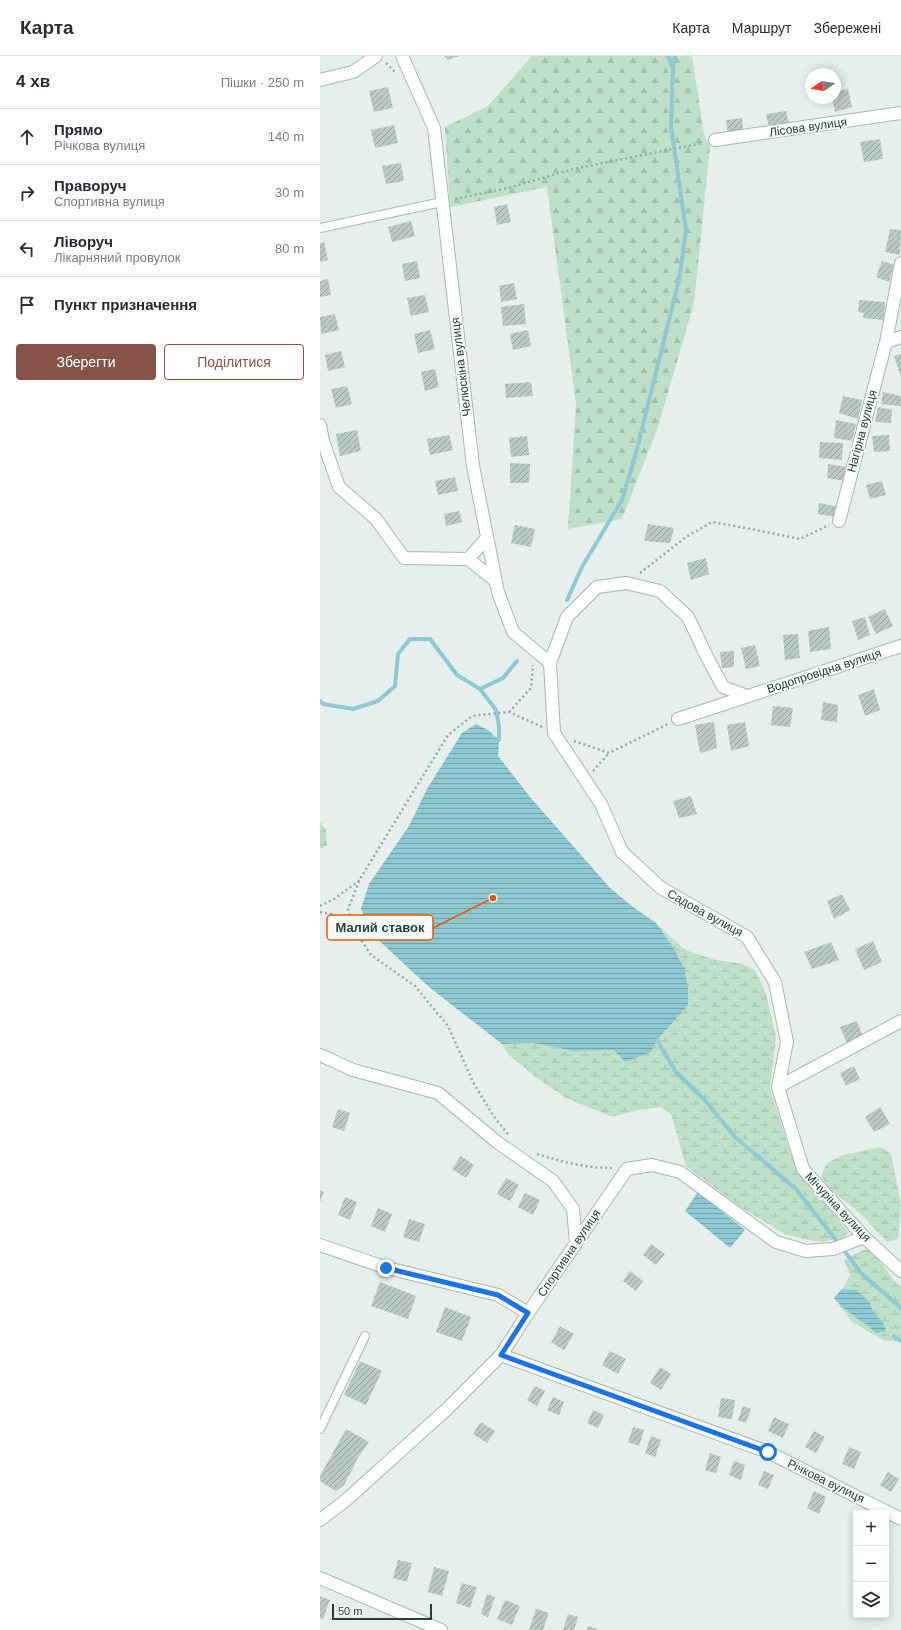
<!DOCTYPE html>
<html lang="uk">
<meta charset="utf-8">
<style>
body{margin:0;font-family:Helvetica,sans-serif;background:#f7f7f7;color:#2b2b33}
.controls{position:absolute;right:12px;bottom:12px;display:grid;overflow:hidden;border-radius:4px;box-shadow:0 2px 10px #0003}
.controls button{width:36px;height:36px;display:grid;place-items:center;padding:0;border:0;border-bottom:1px solid #e1e1e2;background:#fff;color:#2b2b33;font:20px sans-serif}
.compass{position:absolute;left:485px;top:12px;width:36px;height:36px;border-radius:50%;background:#fff;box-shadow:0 2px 10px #0003;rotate:258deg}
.scale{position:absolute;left:12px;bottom:10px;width:100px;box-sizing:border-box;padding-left:4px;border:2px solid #24423a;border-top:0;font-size:11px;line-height:14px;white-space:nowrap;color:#24423a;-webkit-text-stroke:3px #f7fbf9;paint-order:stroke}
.stop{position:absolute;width:12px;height:12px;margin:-9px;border:3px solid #1a73e8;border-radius:50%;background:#fff}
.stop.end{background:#1a73e8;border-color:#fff;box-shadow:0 1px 4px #0008}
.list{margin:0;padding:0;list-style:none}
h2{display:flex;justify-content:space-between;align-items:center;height:52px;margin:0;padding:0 16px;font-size:17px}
h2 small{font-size:13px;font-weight:400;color:#7c7c81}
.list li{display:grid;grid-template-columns:26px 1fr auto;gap:12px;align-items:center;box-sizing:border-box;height:56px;padding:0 16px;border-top:1px solid #e1e1e2}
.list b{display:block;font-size:15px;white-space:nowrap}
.list p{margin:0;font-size:13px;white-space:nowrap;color:#7c7c81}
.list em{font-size:13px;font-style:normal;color:#7c7c81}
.actions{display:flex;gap:8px;padding:12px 16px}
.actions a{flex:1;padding:9px 0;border:1px solid #855347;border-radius:4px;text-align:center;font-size:14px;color:#855347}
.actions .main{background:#855347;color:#fff}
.icon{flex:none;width:22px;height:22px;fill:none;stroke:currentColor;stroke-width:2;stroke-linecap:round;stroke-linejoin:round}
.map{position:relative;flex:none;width:581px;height:1574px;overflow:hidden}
header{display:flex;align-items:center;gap:24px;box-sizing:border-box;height:56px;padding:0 20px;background:#fff;border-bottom:1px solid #e1e1e2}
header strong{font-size:19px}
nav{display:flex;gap:22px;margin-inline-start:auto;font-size:14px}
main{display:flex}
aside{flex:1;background:#fff}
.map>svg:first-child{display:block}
.forest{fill:url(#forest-firs)}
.wetland{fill:url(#wetland-marsh)}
.water{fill:url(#water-rules)}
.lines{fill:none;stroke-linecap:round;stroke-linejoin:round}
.stream{stroke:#8ec9d4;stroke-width:4}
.building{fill:url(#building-hatch)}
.lane-casing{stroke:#a8b8b2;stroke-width:10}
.street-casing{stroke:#a8b8b2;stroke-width:14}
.path{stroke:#86b3a5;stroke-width:2.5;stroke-dasharray:2 3;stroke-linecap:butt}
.lane{stroke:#fff;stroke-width:8}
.street{stroke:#fff;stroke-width:12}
.route{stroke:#1a73e8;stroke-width:5}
.labels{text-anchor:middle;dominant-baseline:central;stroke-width:3.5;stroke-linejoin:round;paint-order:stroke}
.street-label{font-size:12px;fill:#24423a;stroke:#f7fbf9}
.leader{fill:none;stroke:#e8590c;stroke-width:1.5}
.callout-dot{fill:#e8590c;stroke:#f7fbf9;stroke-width:1.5}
.callout{fill:#f7fbf9;stroke:#e8590c;stroke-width:1.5}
.callout-label{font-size:13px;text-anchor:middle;font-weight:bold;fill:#24423a}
</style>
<header>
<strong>Карта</strong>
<nav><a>Карта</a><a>Маршрут</a><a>Збережені</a></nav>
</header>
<main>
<aside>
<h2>4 хв<small>Пішки · 250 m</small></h2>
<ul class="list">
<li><svg class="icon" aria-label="ahead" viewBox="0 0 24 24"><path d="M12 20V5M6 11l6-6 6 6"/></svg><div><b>Прямо</b><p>Річкова вулиця</p></div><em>140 m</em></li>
<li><svg class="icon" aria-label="right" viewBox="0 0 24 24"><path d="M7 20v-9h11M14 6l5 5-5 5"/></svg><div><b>Праворуч</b><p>Спортивна вулиця</p></div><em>30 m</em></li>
<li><svg class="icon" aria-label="left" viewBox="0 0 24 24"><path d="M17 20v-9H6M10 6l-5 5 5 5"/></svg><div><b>Ліворуч</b><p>Лікарняний провулок</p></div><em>80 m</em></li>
<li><svg class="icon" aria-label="arrive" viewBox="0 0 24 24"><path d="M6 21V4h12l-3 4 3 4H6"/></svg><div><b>Пункт призначення</b></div></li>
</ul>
<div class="actions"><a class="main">Зберегти</a><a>Поділитися</a></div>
</aside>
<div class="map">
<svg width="581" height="1574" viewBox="0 0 581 1574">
<defs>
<pattern id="forest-firs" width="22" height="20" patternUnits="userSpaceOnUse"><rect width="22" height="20" fill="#bfe0c8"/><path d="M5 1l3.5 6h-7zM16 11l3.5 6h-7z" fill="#a4c1ad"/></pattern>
<pattern id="wetland-marsh" width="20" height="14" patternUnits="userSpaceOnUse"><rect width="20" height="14" fill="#bfe0c8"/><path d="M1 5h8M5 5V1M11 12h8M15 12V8" fill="none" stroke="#a4c1ad"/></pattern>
<pattern id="water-rules" width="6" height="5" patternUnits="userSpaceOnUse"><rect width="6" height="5" fill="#8ec9d4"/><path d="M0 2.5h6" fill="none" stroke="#74a5ad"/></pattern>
<pattern id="building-hatch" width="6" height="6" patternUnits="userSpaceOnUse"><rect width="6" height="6" fill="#bbcac4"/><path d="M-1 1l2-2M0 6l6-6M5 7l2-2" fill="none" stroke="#98a6a0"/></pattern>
</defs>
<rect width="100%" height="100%" fill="#e6efeb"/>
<path class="forest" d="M 212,0 L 372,0 L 384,78 L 390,91 L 374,247 L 338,371 L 302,463 L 248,473 L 256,348 L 227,131 L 130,151 L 125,71 L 168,50 Z"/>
<path class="wetland" d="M 0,766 L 6,774 L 7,789 L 0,793 Z
M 336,867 L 365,894 L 396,904 L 423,908 L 435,914 L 446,938 L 456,981 L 450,1032 L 470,1096 L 479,1116 L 529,1177 L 521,1182 L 502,1186 L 483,1183 L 465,1178 L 419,1150 L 366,1110 L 351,1058 L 341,1051 L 318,1054 L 292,1061 L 246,1042 L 217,1022 L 188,998 L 182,988 L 213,987 L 254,995 L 294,993 L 331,996 L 337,984 L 346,974 L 353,891 Z
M 561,1091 L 571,1098 L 581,1149 L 578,1183 L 567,1186 L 541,1158 L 511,1135 L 501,1120 L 507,1107 L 523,1099 Z
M 543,1194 L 552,1194 L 574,1225 L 581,1231 L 581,1285 L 565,1285 L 532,1266 L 514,1242 L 524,1230 L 530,1219 L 524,1204 Z"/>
<path class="water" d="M 156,668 L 168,674 L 179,684 L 178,700 L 210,741 L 290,832 L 313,851 L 336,867 L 353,891 L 364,912 L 368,932 L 368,949 L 337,984 L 331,996 L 305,1006 L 294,994 L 254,995 L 213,987 L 182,988 L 109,931 L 53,879 L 41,853 L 49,828 L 89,770 L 107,733 L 142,677 Z
M 378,1136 L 425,1174 L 410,1192 L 365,1155 Z
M 522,1233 L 536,1234 L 550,1246 C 551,1258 563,1262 566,1274 L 563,1276 L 556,1277 C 543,1264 525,1256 514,1242 Z"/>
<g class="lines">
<path class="stream" d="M 353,11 L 355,0
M 247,544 L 262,511 L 302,444 L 316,397 L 359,224 L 366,174 L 351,71 L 353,12 L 348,0
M 160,633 L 183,622 L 197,605
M 0,645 L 3,648 L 33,653 L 58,645 L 75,630 L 78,598 L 90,583 L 110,583 L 137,619 L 160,633 L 176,654 L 179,671 L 179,684
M 337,984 L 356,1016 L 383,1042 L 415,1081 L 476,1133 L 519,1188
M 523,1193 L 542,1218 L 581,1252
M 574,1280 L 581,1285"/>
</g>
<path class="building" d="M 125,0 L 139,0 L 127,4 Z
M 68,31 L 73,52 L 54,56 L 49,35 Z
M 528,33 L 532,51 L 515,56 L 512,42 L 515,42 L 515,36 Z
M 466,55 L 469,68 L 449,71 L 446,58 Z
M 422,62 L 423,77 L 408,79 L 406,64 Z
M 74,69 L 78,87 L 55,92 L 51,74 Z
M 560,83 L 563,103 L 544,106 L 540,86 Z
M 81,107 L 84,125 L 66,128 L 62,110 Z
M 187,148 L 191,166 L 177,169 L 174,151 Z
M 91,165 L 95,180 L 72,186 L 68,171 Z
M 570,173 L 581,174 L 580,199 L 565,196 Z
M 4,186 L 8,204 L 0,206 L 0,187 Z
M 97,205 L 100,222 L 85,225 L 82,208 Z
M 562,205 L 574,209 L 569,226 L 556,221 Z
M 8,223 L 11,239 L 0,241 L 0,225 Z
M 194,227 L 197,243 L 181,246 L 179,230 Z
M 105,239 L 109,256 L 91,260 L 87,242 Z
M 539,244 L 565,246 L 564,264 L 543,262 L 544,257 L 538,256 Z
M 204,248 L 206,268 L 183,270 L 181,251 Z
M 15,258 L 19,274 L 1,278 L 0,261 Z
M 110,274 L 115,293 L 98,297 L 94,278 Z
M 208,274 L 211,290 L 193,294 L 190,278 Z
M 21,295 L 25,311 L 8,315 L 5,299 Z
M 581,298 L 581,321 L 574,300 Z
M 115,313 L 119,331 L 105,335 L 101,316 Z
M 211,326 L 213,340 L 186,342 L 185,328 Z
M 27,330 L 32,348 L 16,352 L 11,333 Z
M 563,336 L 581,340 L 581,350 L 561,348 Z
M 523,340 L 542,344 L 538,363 L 519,357 Z
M 558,351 L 572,354 L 571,367 L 555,366 Z
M 516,364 L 536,368 L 532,385 L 514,382 Z
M 37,374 L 41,395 L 20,400 L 16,378 Z
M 129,379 L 133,394 L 110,399 L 107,383 Z
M 569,379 L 570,395 L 554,396 L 552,380 Z
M 207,380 L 209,399 L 191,401 L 189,382 Z
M 500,386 L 523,387 L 522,404 L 499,402 Z
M 190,407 L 210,408 L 209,427 L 190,427 Z
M 508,408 L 527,411 L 525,425 L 507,422 Z
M 135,421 L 138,435 L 118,439 L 115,425 Z
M 562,425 L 566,439 L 550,443 L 546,429 Z
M 499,447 L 519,451 L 517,461 L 498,458 Z
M 139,455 L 142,466 L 126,470 L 124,458 Z
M 328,468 L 354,472 L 350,487 L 324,485 Z
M 195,469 L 215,473 L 211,491 L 191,487 Z
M 386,502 L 389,518 L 371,524 L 367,507 Z
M 565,553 L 573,570 L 556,578 L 548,561 Z
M 545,561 L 550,579 L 538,584 L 532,565 Z
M 509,571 L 511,593 L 490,596 L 488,575 Z
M 478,578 L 480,602 L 465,604 L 463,579 Z
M 435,589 L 440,610 L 426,613 L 421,592 Z
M 414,595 L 414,611 L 402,612 L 400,596 Z
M 554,633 L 560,654 L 545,660 L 538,639 Z
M 503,646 L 518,649 L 517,666 L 501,664 Z
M 453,650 L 473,652 L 470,671 L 451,669 Z
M 394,666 L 397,692 L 380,697 L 375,669 Z
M 425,666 L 429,690 L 411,695 L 407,669 Z
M 371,740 L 377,758 L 359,762 L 353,745 Z
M 522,838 L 530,854 L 514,863 L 507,845 Z
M 553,885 L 562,906 L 544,914 L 535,893 Z
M 511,886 L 519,904 L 492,913 L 484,896 Z
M 537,965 L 543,981 L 527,987 L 520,971 Z
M 534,1010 L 540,1023 L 526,1030 L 520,1017 Z
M 560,1051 L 570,1068 L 554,1076 L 545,1061 Z
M 18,1053 L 30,1057 L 24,1075 L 12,1071 Z
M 141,1100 L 154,1109 L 146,1122 L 132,1113 Z
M 186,1122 L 199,1129 L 190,1145 L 177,1138 Z
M 0,1134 L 4,1136 L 0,1146 Z
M 205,1137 L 220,1144 L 213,1159 L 198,1151 Z
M 25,1141 L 37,1146 L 30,1164 L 18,1159 Z
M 58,1152 L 72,1158 L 65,1176 L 51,1170 Z
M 89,1163 L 105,1168 L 99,1186 L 83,1181 Z
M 331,1188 L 345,1198 L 336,1209 L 323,1199 Z
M 310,1215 L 323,1225 L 316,1235 L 303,1225 Z
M 60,1226 L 96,1240 L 88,1263 L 51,1250 Z
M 125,1251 L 151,1261 L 142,1285 L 116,1276 Z
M 240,1270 L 254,1278 L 244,1294 L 231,1286 Z
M 290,1295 L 306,1303 L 298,1318 L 282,1309 Z
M 40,1305 L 62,1315 L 46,1349 L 24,1339 Z
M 340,1311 L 351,1318 L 341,1334 L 330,1327 Z
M 215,1330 L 225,1335 L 217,1350 L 207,1344 Z
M 233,1341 L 244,1346 L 239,1359 L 227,1354 Z
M 401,1342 L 415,1344 L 412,1363 L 398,1361 Z
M 423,1350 L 431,1353 L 426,1367 L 418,1364 Z
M 273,1354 L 284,1359 L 278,1372 L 267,1367 Z
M 454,1361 L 469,1368 L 463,1382 L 448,1375 Z
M 161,1366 L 175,1375 L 167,1387 L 153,1378 Z
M 313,1371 L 324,1374 L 319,1390 L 308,1386 Z
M 26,1373 L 49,1386 L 38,1402 L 24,1429 L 16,1435 L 0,1425 L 0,1420 Z
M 494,1375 L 505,1381 L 496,1397 L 485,1391 Z
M 331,1380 L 341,1384 L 335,1401 L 325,1397 Z
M 529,1391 L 541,1396 L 534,1413 L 522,1408 Z
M 390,1397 L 401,1401 L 396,1417 L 385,1414 Z
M 414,1405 L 425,1409 L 421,1424 L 409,1419 Z
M 444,1415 L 454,1419 L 448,1433 L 438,1429 Z
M 568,1416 L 579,1423 L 571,1436 L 560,1429 Z
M 494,1435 L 506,1441 L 499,1458 L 487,1452 Z
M 78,1504 L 92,1507 L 87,1526 L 73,1522 Z
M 114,1511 L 129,1515 L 122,1540 L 108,1536 Z
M 142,1527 L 157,1531 L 150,1552 L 136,1547 Z
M 167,1538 L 175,1541 L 168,1561 L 161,1558 Z
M 0,1540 L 10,1544 L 3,1563 L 0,1562 Z
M 185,1544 L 200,1550 L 192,1569 L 177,1563 Z
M 216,1553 L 229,1557 L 223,1574 L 209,1574 Z
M 248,1558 L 258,1561 L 254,1574 L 243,1574 Z
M 268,1570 L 280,1574 L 267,1574 Z"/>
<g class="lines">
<g class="lane-casing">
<path id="lane" d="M 0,172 L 122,146
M 0,1373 L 45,1280"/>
</g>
<g class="street-casing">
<path id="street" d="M 82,0 L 114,72 L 153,410 L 178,536 L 193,576 L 230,607
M 0,24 L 33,16 L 56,0
M 395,84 L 581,57
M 566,286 L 581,207
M 0,369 L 3,385 L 19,431 L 56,463 L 84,502 L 148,503 L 176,525
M 519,465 L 566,286 L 581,281
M 148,503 L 167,482
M 427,640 L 403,631 L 386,599 L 368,561 L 340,535 L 306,527 L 277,531 L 247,561 L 230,607 L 234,677 L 281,748 L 302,796 L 341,832 L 427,881 L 455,926 L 467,986 L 458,1031 L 581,965
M 358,663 L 581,590
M 0,999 L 33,1014 L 118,1037 L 177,1086 L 233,1125 L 253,1153 L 256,1187
M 458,1031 L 483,1113 L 544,1181 L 581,1215
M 0,1189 L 67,1212 L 178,1239 L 208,1257
M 181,1299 L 448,1396 L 581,1463
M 0,1464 L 25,1445 L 127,1353 L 181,1299 L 208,1257 L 307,1113 L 332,1109 L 360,1116 L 456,1186 L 486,1195 L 513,1193 L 544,1181
M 0,1522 L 121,1574"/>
</g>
<path class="path" d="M 66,7 L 75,16
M 135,143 L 188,132 L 253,113 L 383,87
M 320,517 L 366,481 L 392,466 L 426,472 L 480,483 L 509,469
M 189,656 L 211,632 L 213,609
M 254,685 L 289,697 L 348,668
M 273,715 L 289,697
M 0,850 L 14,843 L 40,824
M 0,856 L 11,858 L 34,875
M 188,1078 L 174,1061 L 153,1026 L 128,970 L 95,930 L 51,899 L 35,875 L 28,853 L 40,823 L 128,679 L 152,660 L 189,656 L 222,671
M 217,1098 C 243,1106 265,1112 292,1112"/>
<use href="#lane" class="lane"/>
<use href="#street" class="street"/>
</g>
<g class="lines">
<path class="route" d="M 66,1212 L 178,1239 L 208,1257 L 181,1299 L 448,1396"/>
</g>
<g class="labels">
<g class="street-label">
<text transform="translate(488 71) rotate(-8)">Лісова вулиця</text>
<text transform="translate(141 311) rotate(-97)">Челюскіна вулиця</text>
<text transform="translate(542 375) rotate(-75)">Нагірна вулиця</text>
<text transform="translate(504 615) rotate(-18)">Водопровідна вулиця</text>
<text transform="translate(385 857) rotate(29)">Садова вулиця</text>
<text transform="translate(518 1151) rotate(47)">Мічуріна вулиця</text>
<text transform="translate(249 1197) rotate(-56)">Спортивна вулиця</text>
<text transform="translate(506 1425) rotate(26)">Річкова вулиця</text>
</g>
</g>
<path class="leader" d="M173 842L113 872"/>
<circle class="callout-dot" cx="173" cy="842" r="4"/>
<rect class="callout" x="7" y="859" width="106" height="25" rx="4"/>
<g class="callout-label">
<text x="60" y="876">Малий ставок</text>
</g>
</svg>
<div class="controls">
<button>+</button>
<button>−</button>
<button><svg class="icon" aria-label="layers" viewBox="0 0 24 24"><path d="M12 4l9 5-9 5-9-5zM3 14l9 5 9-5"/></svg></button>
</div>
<svg class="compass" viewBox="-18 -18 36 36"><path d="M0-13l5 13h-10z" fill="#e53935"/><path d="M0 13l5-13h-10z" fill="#7c7c81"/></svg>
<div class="scale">50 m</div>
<div class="stop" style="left:448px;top:1396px"></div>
<div class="stop end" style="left:66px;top:1212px"></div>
</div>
</main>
